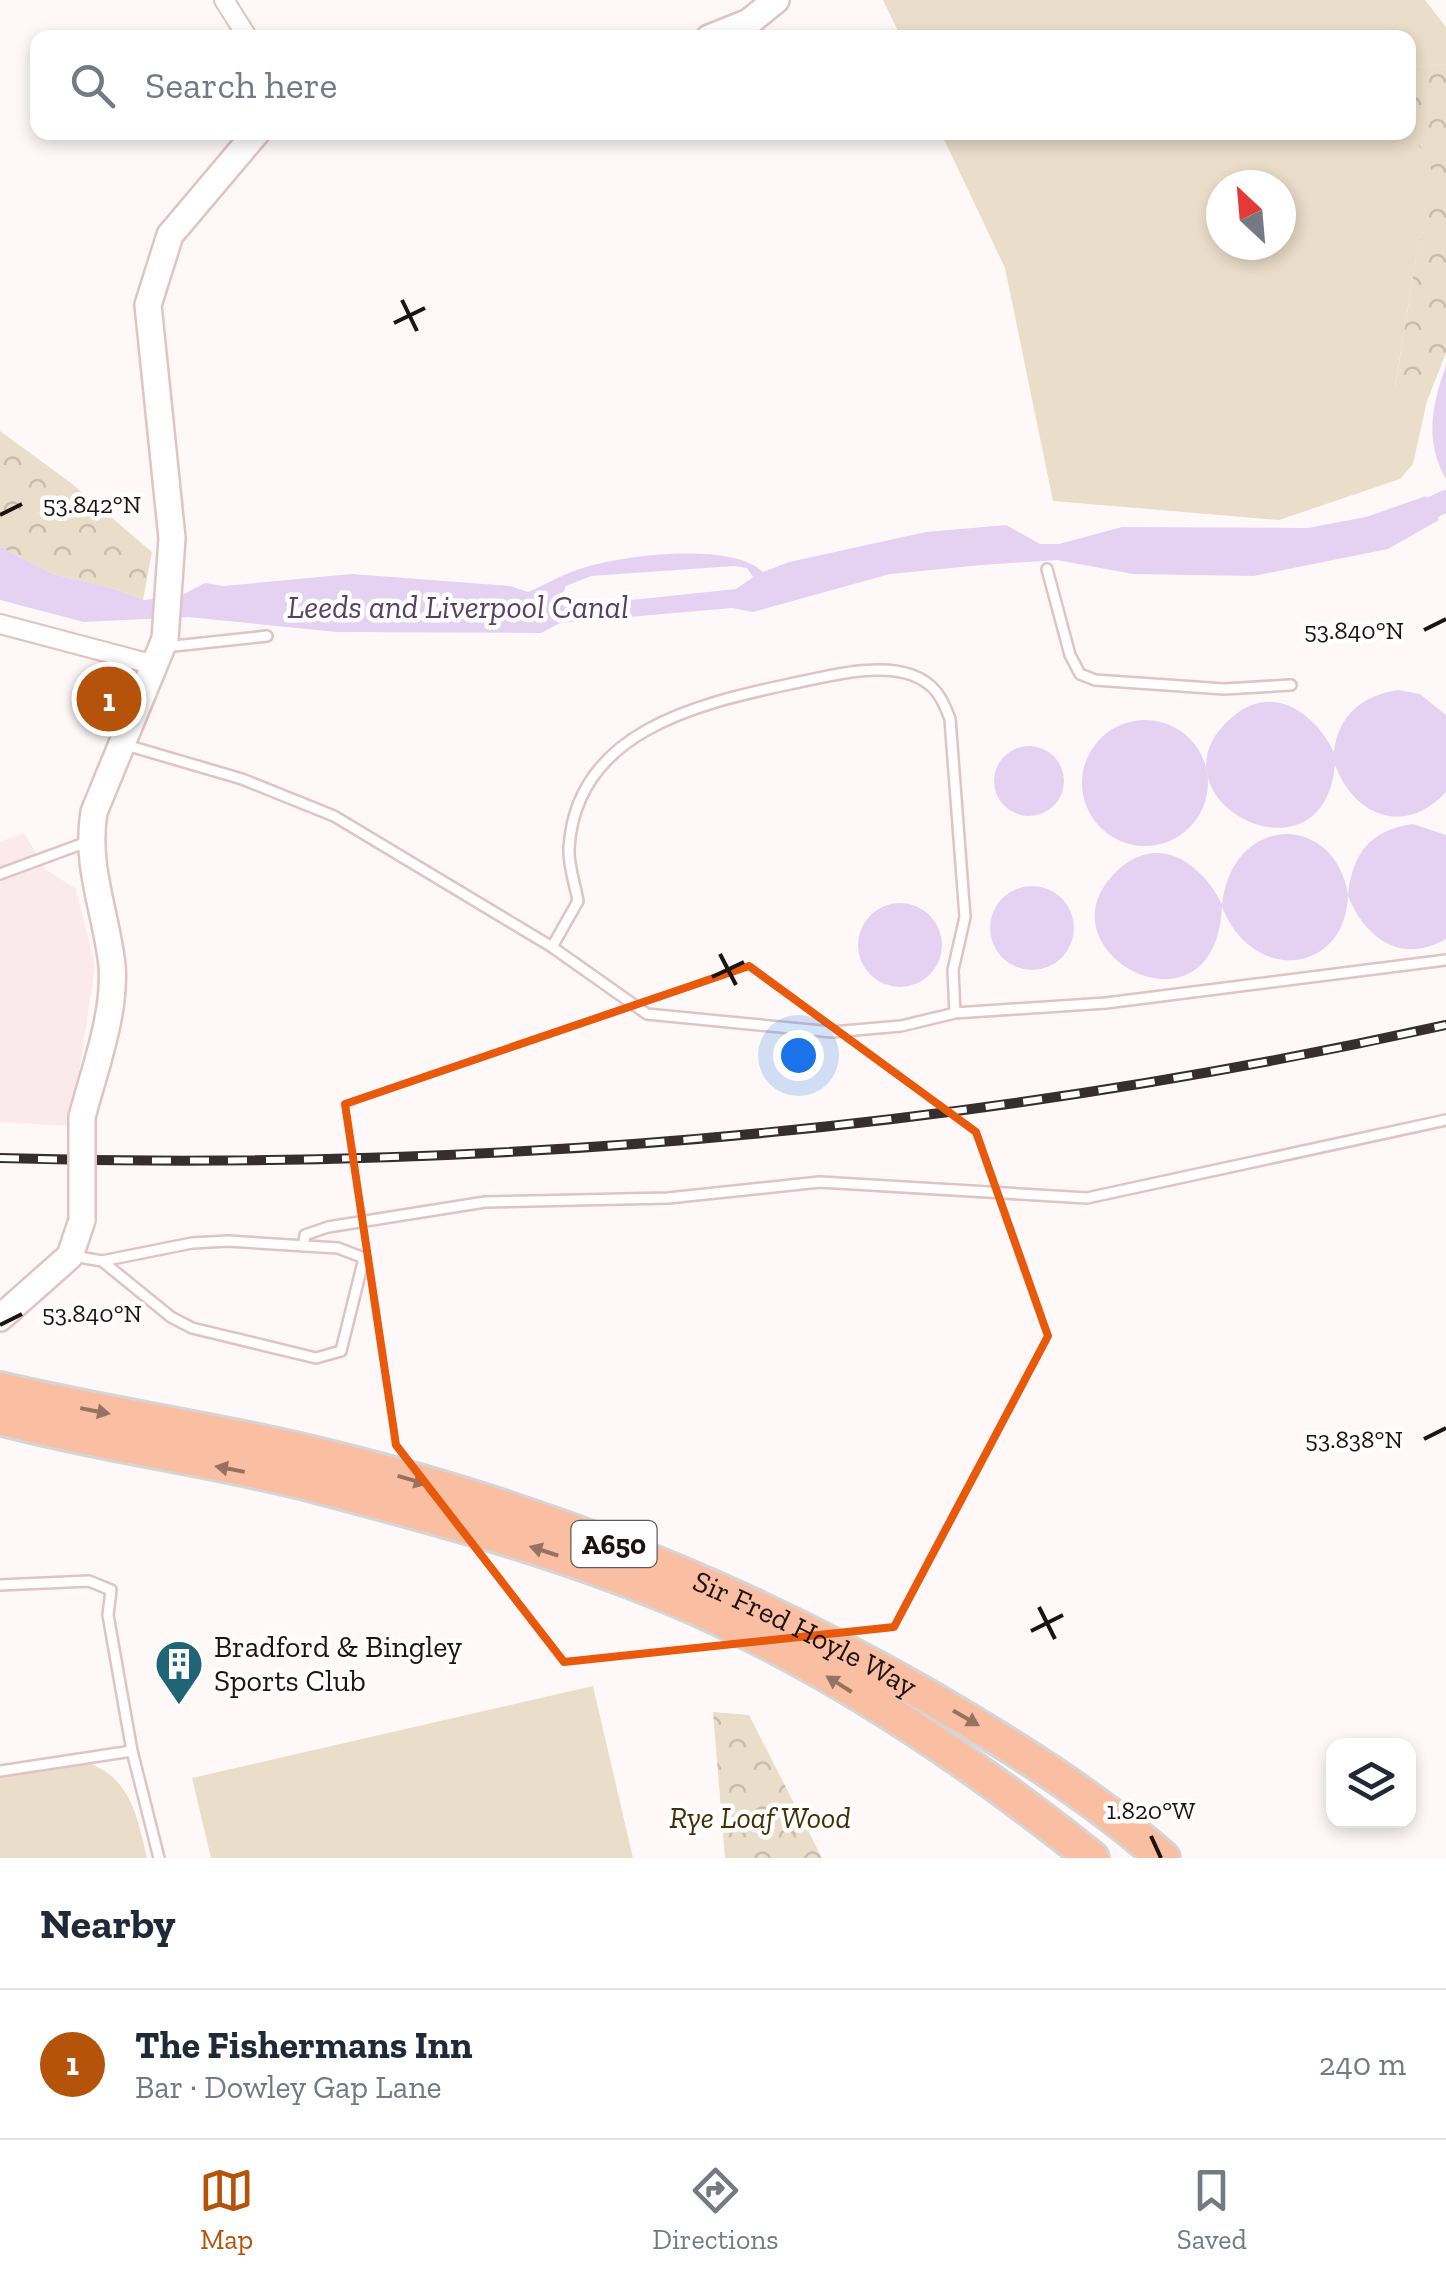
<!DOCTYPE html>
<meta charset="utf-8">
<style>
body{margin:0;font-family:"Zilla Slab",serif;background:#f2f2f3;color:#1f2937}
.controls{position:absolute;right:30px;bottom:30px;display:grid;overflow:hidden;border-radius:20px;box-shadow:0 5px 15px #0003}
.controls button{width:90px;height:90px;display:grid;place-items:center;padding:0;border:0;border-bottom:2px solid #e0e1e3;background:#fff;color:#1f2937;font:50px sans-serif}
.compass{position:absolute;left:1206px;top:170px;width:90px;height:90px;border-radius:50%;background:#fff;box-shadow:0 5px 15px #0003;rotate:334deg}
.you{position:absolute;left:798px;top:1055px;width:35px;height:35px;margin:-25px;border:8px solid #fff;border-radius:50%;background:#1a73e8;box-shadow:0 0 0 15px #1a73e833}
.badge{display:grid;place-items:center;width:65px;height:65px;border-radius:50%;background:#b45309;color:#fff;font-size:32px;font-weight:700}
.pin{position:absolute;translate:-50% -50%;border:5px solid #fff;box-shadow:0 2px 10px #0006}
.list{margin:0;padding:0;list-style:none}
h2{display:flex;justify-content:space-between;align-items:center;height:130px;margin:0;padding:0 40px;font-size:42px}
h2 small{font-size:32px;font-weight:400;color:#747a83}
.list li{display:grid;grid-template-columns:65px 1fr auto;gap:30px;align-items:center;box-sizing:border-box;height:150px;padding:0 40px;border-top:2px solid #e0e1e3}
.list b{display:block;font-size:38px;white-space:nowrap}
.list p{margin:0;font-size:32px;white-space:nowrap;color:#747a83}
.list em{font-size:32px;font-style:normal;color:#747a83}
.icon{flex:none;width:55px;height:55px;fill:none;stroke:currentColor;stroke-width:2;stroke-linecap:round;stroke-linejoin:round}
.map{position:relative;flex:none;width:1446px;height:1858px;overflow:hidden}
.search{position:absolute;background:#fff;box-shadow:0 5px 15px #0003;left:30px;right:30px;top:30px;height:110px;display:flex;align-items:center;gap:25px;box-sizing:border-box;padding:0 35px;border-radius:20px;color:#747a83;font-size:38px}
.sheet{height:280px;background:#fff}
nav{display:flex;justify-content:space-around;align-items:center;box-sizing:border-box;height:140px;border-top:2px solid #e0e1e3;background:#fff;font-size:28px;color:#747a83}
nav a{display:grid;justify-items:center;gap:5px}
nav .on{color:#b45309}
.map>svg:first-child{display:block}
.built{fill:#faeaeb}
.green{fill:#eaddc9;fill-rule:evenodd}
.forest{fill:url(#forest-crowns)}
.water{fill:#e5d2f3;fill-rule:evenodd}
.lines{fill:none;stroke-linecap:round;stroke-linejoin:round}
.canal{stroke:#e5d2f3;stroke-width:22}
.lane-casing{stroke:#e1c3c5;stroke-width:14}
.street-casing{stroke:#e1c3c5;stroke-width:22}
.secondary-casing{stroke:#e1c3c5;stroke-width:30}
.highway-casing{stroke:#d6d5d5;stroke-width:38}
.lane{stroke:#fff;stroke-width:9}
.street{stroke:#fff;stroke-width:18}
.secondary{stroke:#fff;stroke-width:25}
.highway{stroke:#fabea2;stroke-width:32}
.rail-casing{stroke:#362d2d;stroke-width:10}
.rail{stroke:#fff;stroke-width:6;stroke-dasharray:19;stroke-linecap:butt}
.secondary-bridge-casing{stroke:#e1c3c5;stroke-width:30;stroke-linecap:butt}
.secondary-bridge{stroke:#fff;stroke-width:25}
.oneway{fill:#977162}
.marked{fill:none;stroke:#e8590c;stroke-width:8;stroke-linejoin:round}
.ticks{fill:none;stroke:#1d1313;stroke-width:4}
.labels{text-anchor:middle;dominant-baseline:central;stroke-width:9;stroke-linejoin:round;paint-order:stroke}
.shield{fill:#fff;stroke:#615a5a;stroke-width:2.5}
.shield-label{font-size:28px;font-weight:bold;fill:#1d1313}
.street-label{font-size:30px;fill:#1d1313;stroke:#fff}
.poi-label{font-size:30px;fill:#1d1313;stroke:#fff;text-anchor:start}
.park-label{font-size:30px;font-style:italic;fill:#442f05;stroke:#fff}
.water-label{font-size:32px;font-style:italic;fill:#593e6a;stroke:#fff}
.ticks-label{font-size:25px;text-anchor:middle;fill:#1d1313;stroke:#fff;stroke-width:9;stroke-linejoin:round;paint-order:stroke}
</style>
<div class="map">
<svg width="1446" height="1858" viewBox="0 0 1446 1858">
<defs>
<pattern id="forest-crowns" width="20" height="18" patternUnits="userSpaceOnUse" patternTransform="scale(2.5)"><rect width="20" height="18" fill="#eaddc9"/><path d="M2 6a3 3 0 1 1 6 0M12 15a3 3 0 1 1 6 0" fill="none" stroke="#c8bdac"/></pattern>
</defs>
<rect width="100%" height="100%" fill="#fef8f8"/>
<path class="built" d="M 24,833 L 45,869 L 76,889 L 95,966 L 71,1126 L 0,1122 L 0,842 Z"/>
<path class="green" d="M 883,0 L 1425,0 L 1446,27 L 1446,64 L 1409,68 L 1408,38 L 901,37 Z
M 1409,125 L 1437,178 L 1416,258 L 1395,387 L 1427,401 L 1413,464 L 1400,479 L 1279,520 L 1053,501 L 1005,268 L 941,133 L 1408,132 ZM 1221,185 L 1281,185 L 1281,245 L 1221,245 Z
M 593,1686 L 633,1858 L 211,1858 L 192,1778 Z
M 81,1761 C 129,1773 137,1814 147,1858 L 0,1858 L 0,1776 Z"/>
<path class="forest" d="M 1446,64 L 1446,353 L 1427,401 L 1395,388 L 1416,258 L 1436,179 L 1409,125 L 1409,68 Z
M 0,431 L 71,483 L 152,552 L 143,600 L 112,588 L 53,574 L 0,547 Z
M 713,1712 L 749,1715 L 822,1858 L 725,1858 Z"/>
<path class="water" d="M 1446,365 L 1446,479 C 1424,440 1432,406 1446,365 Z
M 1426,496 L 1439,520 L 1388,549 L 1254,576 L 1133,574 L 1057,560 L 982,565 L 890,574 L 753,612 L 732,608 L 560,623 L 541,633 L 337,632 L 188,617 L 84,622 L 0,600 L 0,547 L 53,574 L 112,588 L 144,600 L 180,596 L 205,583 L 223,586 L 352,574 L 510,586 L 528,592 C 545,585 561,575 579,569 C 619,555 733,541 763,572 L 789,562 L 926,532 L 1006,525 L 1040,544 L 1059,544 L 1122,527 L 1307,528 L 1366,517 ZM 734,566 L 747,568 L 753,577 L 736,589 L 564,607 L 560,601 L 566,586 L 591,576 Z
M 1398,690 L 1420,694 L 1446,715 L 1446,792 C 1405,837 1354,816 1335,765 C 1323,894 1141,797 1231,718 C 1272,681 1315,713 1334,752 C 1338,715 1362,696 1398,690 Z
M1082 783a63 63 0 1 1 126 0a63 63 0 1 1-126 0Z
M994 781a35 35 0 1 1 70 0a35 35 0 1 1-70 0Z
M 1413,824 L 1446,835 L 1446,939 C 1401,965 1365,938 1348,896 C 1345,974 1253,985 1222,907 C 1215,1050 1031,950 1118,870 C 1159,832 1202,864 1222,904 C 1233,813 1334,812 1348,894 C 1353,853 1370,830 1413,824 Z
M990 928a42 42 0 1 1 84 0a42 42 0 1 1-84 0Z
M858 945a42 42 0 1 1 84 0a42 42 0 1 1-84 0Z"/>
<g class="lines">
<path class="canal" d="M 1407,520 L 1446,501"/>
<g class="lane-casing">
<path id="lane" d="M 1047,569 L 1070,655 L 1080,674 L 1095,680 L 1224,689 L 1291,685
M 165,647 L 267,636
M 126,745 L 242,779 L 334,816 L 552,947 L 647,1014 L 832,1032 L 901,1026 L 955,1013 L 1106,1003 L 1446,960
M 0,874 L 87,842
M 552,947 L 578,901 C 575,884 568,865 569,848 C 576,732 696,704 790,684 C 824,677 878,662 912,675 C 934,683 942,697 950,719 L 965,917 L 953,970 L 955,1013
M 303,1246 L 305,1235 L 328,1227 L 485,1202 L 668,1198 L 820,1182 L 1087,1198 L 1446,1120
M 73,1256 L 102,1261 L 192,1243 L 228,1241 L 338,1248 L 364,1258 L 341,1351 L 316,1358 L 192,1328 L 171,1317 L 102,1261
M 0,1585 L 89,1581 L 111,1590 L 108,1615 L 132,1751
M 0,1771 L 132,1751 L 159,1858"/>
</g>
<g class="street-casing">
<path id="street" d="M 224,0 L 248,38
M 0,624 L 151,664"/>
</g>
<g class="secondary-casing">
<path id="secondary" d="M 709,38 L 749,22 L 776,0
M 82,1117 C 94,1071 116,1013 112,965 C 106,912 85,866 94,812 L 165,639 L 172,538 L 148,305 L 170,235 L 257,132
M 0,1318 L 70,1256 L 82,1220"/>
</g>
<g class="highway-casing">
<g id="highway">
<path id="s1" d="M 0,1389 C 113,1416 228,1431 340,1460 C 548,1512 741,1589 927,1696 C 1009,1744 1092,1795 1163,1858"/>
<path d="M 0,1418 C 105,1446 213,1459 317,1486 C 446,1520 576,1555 698,1609 C 839,1672 972,1762 1092,1858"/>
</g>
</g>
<use href="#lane" class="lane"/>
<use href="#street" class="street"/>
<use href="#secondary" class="secondary"/>
<use href="#highway" class="highway"/>
<g class="rail-casing">
<path id="rail" d="M 0,1158 C 485,1172 972,1130 1446,1025"/>
</g>
<use href="#rail" class="rail"/>
<g class="secondary-bridge-casing">
<path id="secondary-bridge" d="M 82,1117 L 82,1220"/>
</g>
<use href="#secondary-bridge" class="secondary-bridge"/>
</g>
<defs><path id="oneway-solid" d="M-6-.8H1V-3.2L6.5 0L1 3.2V.8H-6Z" transform="scale(2.5)"/></defs>
<g class="oneway">
<use href="#oneway-solid" transform="translate(95 1411) rotate(11)"/>
<use href="#oneway-solid" transform="translate(230 1469) rotate(-169)"/>
<use href="#oneway-solid" transform="translate(412 1480) rotate(16)"/>
<use href="#oneway-solid" transform="translate(544 1551) rotate(-162)"/>
<use href="#oneway-solid" transform="translate(839 1684) rotate(-148)"/>
<use href="#oneway-solid" transform="translate(966 1718) rotate(30)"/>
</g>
<path class="marked" d="M 749,966 L 976,1132 L 1048,1336 L 894,1627 L 564,1662 L 396,1445 L 345,1104 Z"/>
<path class="ticks" d="M 402,300 L 417,331M 394,323 L 425,308M 0,515 L 22,504M 1424,630 L 1446,619M 720,954 L 736,985M 712,977 L 744,962M 0,1325 L 22,1314M 1424,1439 L 1446,1428M 1039,1607 L 1055,1639M 1031,1631 L 1063,1615M 1151,1836 L 1161,1858"/>
<defs>
<g id="building-pin" transform="scale(2.5)"><path d="M0 17L-7.5 6A9.5 9.5 0 1 1 7.5 6Z" fill="#1f6575" stroke="#fff"/><path d="M-4-6H4V6H1V3H-1V6H-4ZM-2.5-4.3h1.7v1.8h-1.7ZM.8-4.3h1.7v1.8H.8ZM-2.5-1h1.7V.8h-1.7ZM.8-1h1.7V.8H.8Z" fill="#fff"/></g>
</defs>
<g fill-rule="evenodd">
<use href="#building-pin" x="179" y="1664"/>
</g>
<g class="labels">
<rect class="shield" x="571.5" y="1521" width="85" height="46" rx="8"/>
<g class="shield-label">
<text x="614" y="1544">A650</text>
</g>
<g class="street-label">
<text stroke="none"><textPath href="#s1" startOffset="845">Sir Fred Hoyle Way</textPath></text>
</g>
<g class="poi-label">
<text x="214" y="1647">Bradford &amp; Bingley<tspan x="214" dy="34">Sports Club</tspan></text>
</g>
<g class="park-label">
<text x="760" y="1818">Rye Loaf Wood</text>
</g>
<g class="water-label">
<text x="458" y="607">Leeds and Liverpool Canal</text>
</g>
</g>
<g class="ticks-label">
<text x="92" y="513">53.842°N</text>
<text x="1354" y="639">53.840°N</text>
<text x="92" y="1322">53.840°N</text>
<text x="1354" y="1448">53.838°N</text>
<text x="1151" y="1819">1.820°W</text>
</g>
</svg>
<div class="controls">
<button><svg class="icon" aria-label="layers" viewBox="0 0 24 24"><path d="M12 4l9 5-9 5-9-5zM3 14l9 5 9-5"/></svg></button>
</div>
<svg class="compass" viewBox="-18 -18 36 36"><path d="M0-13l5 13h-10z" fill="#e53935"/><path d="M0 13l5-13h-10z" fill="#747a83"/></svg>
<div class="you"></div>
<div class="pin badge" style="left:109px;top:699px">1</div>
<div class="search"><svg class="icon" aria-label="search" viewBox="0 0 24 24"><circle cx="10" cy="10" r="6"/><path d="M15 15l6 6"/></svg>Search here</div>
</div>
<section class="sheet">
<h2>Nearby<small></small></h2>
<ul class="list">
<li><span class="badge">1</span><div><b>The Fishermans Inn</b><p>Bar · Dowley Gap Lane</p></div><em>240 m</em></li>
</ul>
</section>
<nav>
<a class="on"><svg class="icon" aria-label="map" viewBox="0 0 24 24"><path d="M3 6l6-2 6 2 6-2v14l-6 2-6-2-6 2zM9 4v14M15 6v14"/></svg>Map</a>
<a><svg class="icon" aria-label="directions" viewBox="0 0 24 24"><path d="M12 3l9 9-9 9-9-9zM9 14v-3h6M13 9l2 2-2 2"/></svg>Directions</a>
<a><svg class="icon" aria-label="saved" viewBox="0 0 24 24"><path d="M7 4h10v16l-5-4-5 4z"/></svg>Saved</a>
</nav>
